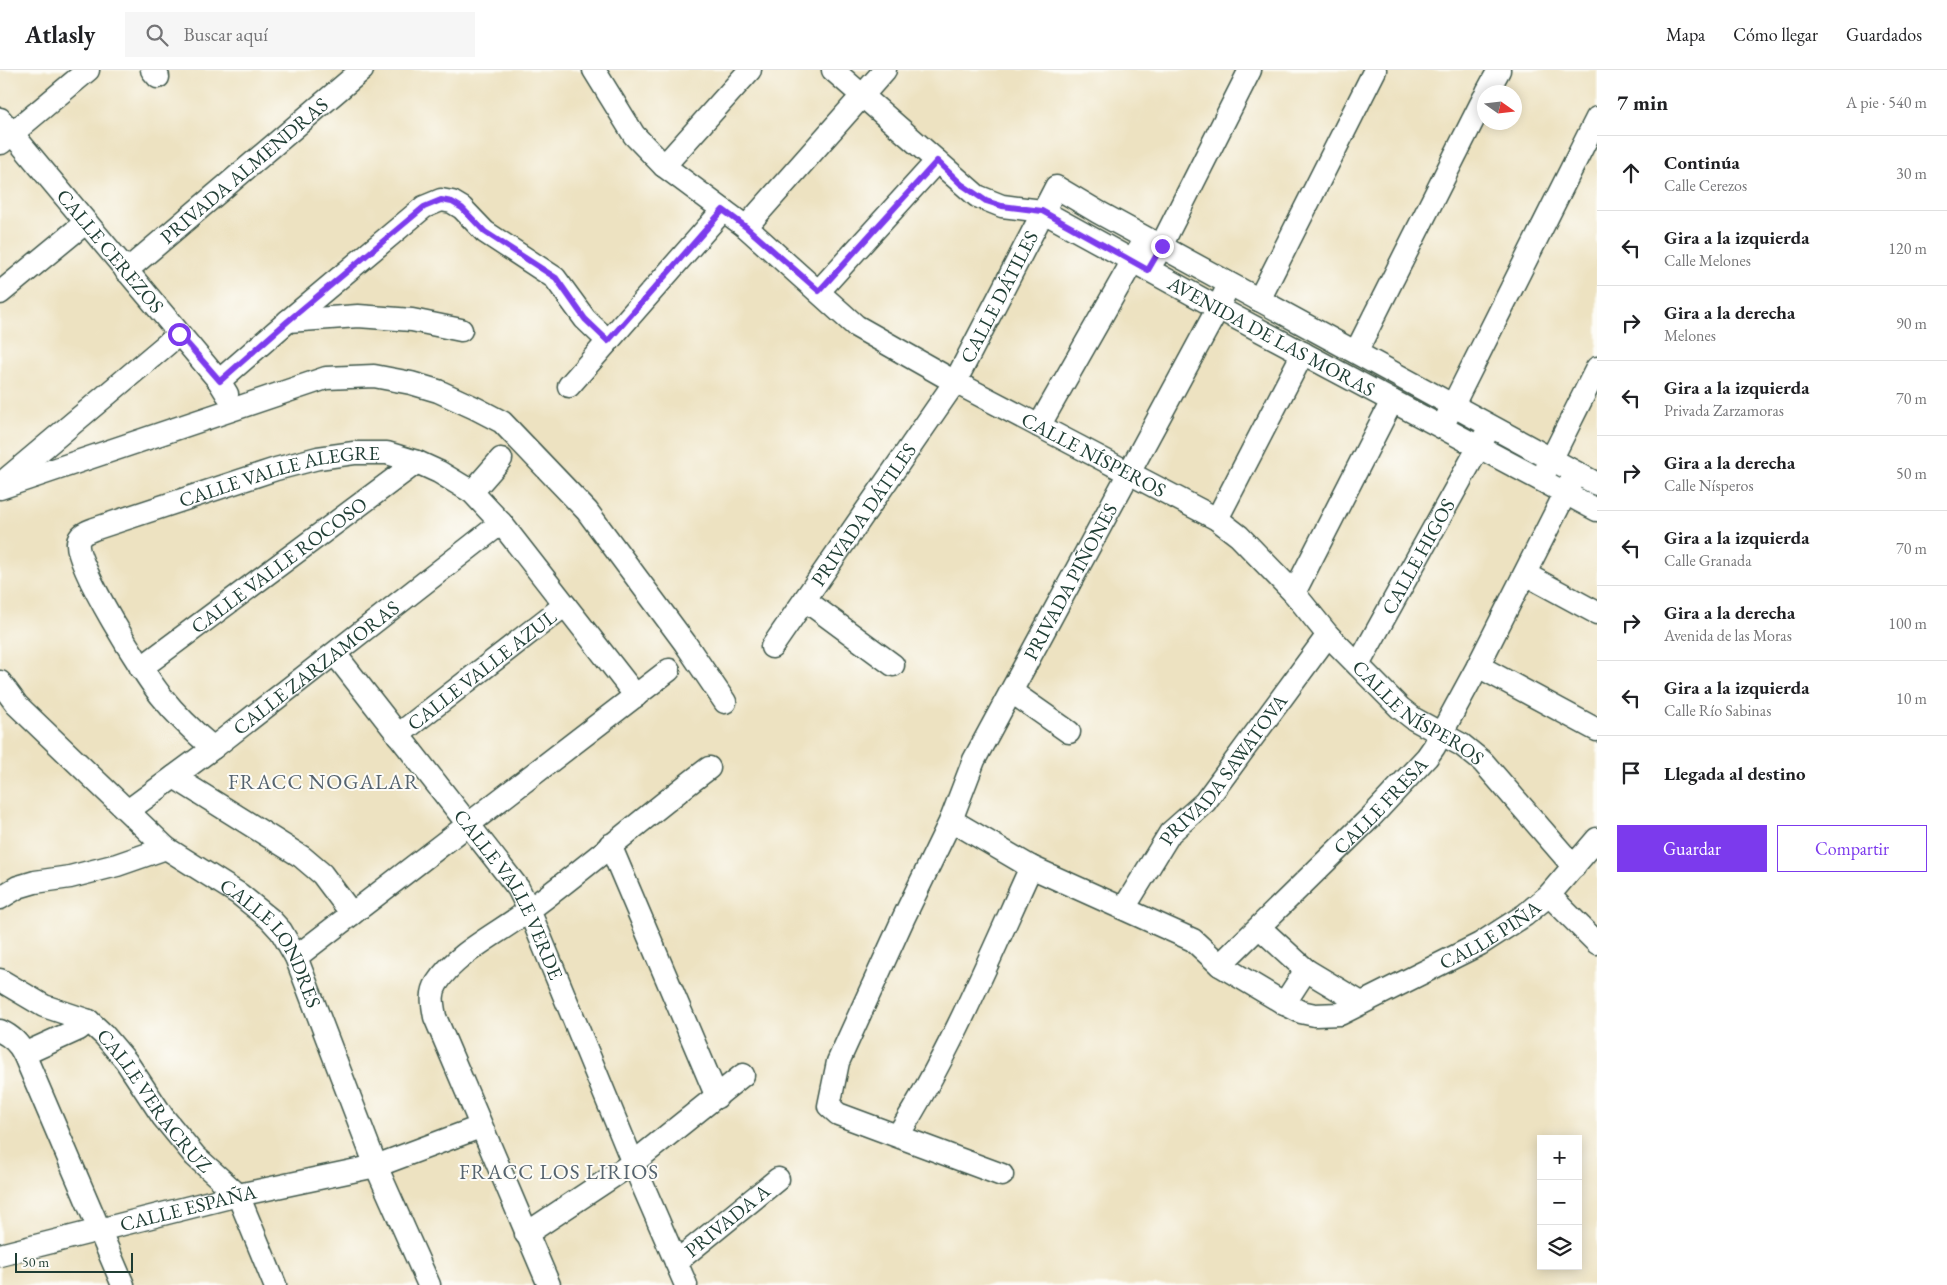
<!DOCTYPE html>
<html lang="es">
<meta charset="utf-8">
<style>
body{margin:0;font-family:"EB Garamond",serif;background:#f6f6f6;color:#202124}
.controls{position:absolute;right:15px;bottom:15px;display:grid;overflow:hidden;border-radius:0px;box-shadow:0 2px 12px #0003}
.controls button{width:45px;height:45px;display:grid;place-items:center;padding:0;border:0;border-bottom:1px solid #e0e0e0;background:#fff;color:#202124;font:25px sans-serif}
.compass{position:absolute;left:1477px;top:15px;width:45px;height:45px;border-radius:50%;background:#fff;box-shadow:0 2px 12px #0003;rotate:104deg}
.scale{position:absolute;left:15px;bottom:12px;width:118px;box-sizing:border-box;padding-left:5px;border:2px solid #1f3d34;border-top:0;font-size:14px;line-height:18px;white-space:nowrap;color:#1f3d34;-webkit-text-stroke:4px #fdfcf7;paint-order:stroke}
.stop{position:absolute;width:15px;height:15px;margin:-11px;border:4px solid #7c3aed;border-radius:50%;background:#fff}
.stop.end{background:#7c3aed;border-color:#fff;box-shadow:0 1px 5px #0008}
.list{margin:0;padding:0;list-style:none}
h2{display:flex;justify-content:space-between;align-items:center;height:65px;margin:0;padding:0 20px;font-size:21px}
h2 small{font-size:16px;font-weight:400;color:#757577}
.list li{display:grid;grid-template-columns:32px 1fr auto;gap:15px;align-items:center;box-sizing:border-box;height:75px;padding:0 20px;border-top:1px solid #e0e0e0}
.list b{display:block;font-size:19px;white-space:nowrap}
.list p{margin:0;font-size:16px;white-space:nowrap;color:#757577}
.list em{font-size:16px;font-style:normal;color:#757577}
.actions{display:flex;gap:10px;padding:15px 20px}
.actions a{flex:1;padding:11px 0;border:1px solid #7c3aed;border-radius:0px;text-align:center;font-size:18px;color:#7c3aed}
.actions .main{background:#7c3aed;color:#fff}
.icon{flex:none;width:28px;height:28px;fill:none;stroke:currentColor;stroke-width:2;stroke-linecap:round;stroke-linejoin:round}
.map{position:relative;flex:none;width:1597px;height:1215px;overflow:hidden}
header{display:flex;align-items:center;gap:30px;box-sizing:border-box;height:70px;padding:0 25px;background:#fff;border-bottom:1px solid #e0e0e0}
header strong{font-size:24px}
nav{display:flex;gap:28px;margin-inline-start:auto;font-size:18px}
.search{width:350px;height:45px;background:#f6f6f6;display:flex;align-items:center;gap:12px;box-sizing:border-box;padding:0 18px;border-radius:0px;color:#757577;font-size:19px}
main{display:flex}
aside{flex:1;background:#fff}
.map>svg:first-child{display:block}
.lines{fill:none;stroke-linecap:round;stroke-linejoin:round}
.minor-casing{stroke:#3e5649;stroke-width:25}
.minor{stroke:#fff;stroke-width:22}
.route{stroke:#7c3aed;stroke-width:6}
.labels{text-anchor:middle;dominant-baseline:central;stroke-width:4;stroke-linejoin:round;paint-order:stroke}
.street-label{font-size:20px;fill:#1f3d34;stroke:#fdfcf7}
.neighbourhood-label{font-size:21px;letter-spacing:1px;fill:#55636e;stroke:#fdfcf7}
</style>
<header>
<strong>Atlasly</strong>
<div class="search"><svg class="icon" aria-label="search" viewBox="0 0 24 24"><circle cx="10" cy="10" r="6"/><path d="M15 15l6 6"/></svg>Buscar aquí</div>
<nav><a>Mapa</a><a>Cómo llegar</a><a>Guardados</a></nav>
</header>
<main>
<div class="map">
<svg width="1597" height="1215" viewBox="0 0 1597 1215">
<rect width="100%" height="100%" fill="#fdfcf7"/>
<filter id="ink" filterUnits="userSpaceOnUse"><feTurbulence type="fractalNoise" baseFrequency=".02" numOctaves="2"/><feDisplacementMap in="SourceGraphic" scale="10" xChannelSelector="R" yChannelSelector="G"/><feConvolveMatrix kernelMatrix="1 2 1 2 8 2 1 2 1" color-interpolation-filters="sRGB"/></filter>
<filter id="wash" filterUnits="userSpaceOnUse"><feTurbulence type="fractalNoise" baseFrequency=".0096" numOctaves="4" result="noise"/><feDisplacementMap in="SourceGraphic" scale="20" xChannelSelector="R" yChannelSelector="G"/><feGaussianBlur stdDeviation="1.12" result="paint"/><feColorMatrix in="noise" values="0 0 0 0 0 0 0 0 0 0 0 0 0 0 0 0 0 1.4 0 .05"/><feComposite in="paint" operator="in"/></filter>
<g filter="url(#wash)">
<rect width="100%" height="100%" fill="#ede2c1"/>
</g>
<g filter="url(#ink)">
<g class="lines">
<g class="minor-casing">
<g id="minor">
<path d="M 152,0 L 158,7"/>
<path id="s1" d="M 594,0 L 634,65 L 664,96 L 746,157 L 856,256 L 955,312 L 1217,449 L 1239,466 L 1294,523 L 1328,565 L 1400,638 L 1414,649 L 1462,675 L 1483,692 L 1574,797"/>
<path id="s2" d="M 833,0 L 977,126 L 1002,136 L 1042,141 L 1218,238 L 1597,440"/>
<path d="M 1487,22 L 1499,0"/>
<path id="s3" d="M 0,49 L 219,311 L 227,324"/>
<path d="M 1,73 L 88,0"/>
<path d="M 664,96 L 750,0"/>
<path d="M 746,157 L 885,0"/>
<path d="M 1155,188 L 1250,0"/>
<path id="s4" d="M 126,201 L 362,0"/>
<path d="M 819,221 L 937,91"/>
<path d="M 0,223 L 85,153"/>
<path d="M 1259,230 L 1375,0"/>
<path d="M 288,251 L 358,246 L 412,250 L 461,260"/>
<path d="M 1356,282 L 1484,28"/>
<path d="M 219,311 L 288,251 L 424,137 L 441,130 L 452,132 L 462,138 L 485,162 L 555,208 L 585,249 L 608,271"/>
<path d="M 569,316 L 723,140"/>
<path d="M 1446,349 L 1597,48"/>
<path d="M 1039,356 L 1139,180"/>
<path d="M 1545,402 L 1597,298"/>
<path d="M 3,412 L 179,264"/>
<path d="M 0,418 L 326,308 L 374,306 L 411,313 L 438,321 L 475,338 L 502,352 L 587,441 L 685,573 L 725,632"/>
<path d="M 472,422 L 501,389"/>
<path d="M 1217,449 L 1303,283"/>
<path d="M 1525,504 L 1597,543"/>
<path d="M 1294,523 L 1392,331"/>
<path d="M 805,530 L 893,595"/>
<path id="s5" d="M 772,577 L 955,312 L 1056,117 L 1098,142 L 1597,414"/>
<path id="s6" d="M 335,584 L 518,818 L 529,840 L 633,1093 L 686,1215"/>
<path id="s7" d="M 1358,595 L 1486,364"/>
<path d="M 1478,596 L 1597,660"/>
<path id="s8" d="M 141,598 L 417,392"/>
<path id="s9" d="M 0,612 L 17,635 L 166,778 L 239,824 L 270,849 L 281,861 L 296,887 L 376,1096 L 429,1215"/>
<path d="M 1012,622 L 1069,662"/>
<path id="s10" d="M 398,665 L 565,535"/>
<path id="s11" d="M 213,678 C 194,662 177,646 162,627 C 145,607 75,495 78,473 C 79,464 87,462 94,459 L 276,399 L 318,388 L 354,383 L 387,383 L 417,392 L 439,402 L 472,422 L 501,453 L 636,626"/>
<path d="M 174,707 L 302,787 L 322,804 L 352,844"/>
<path id="s12" d="M 129,740 L 213,678 L 501,453"/>
<path id="s13" d="M 951,750 L 1031,797 L 1193,870 L 1220,895 L 1287,935 L 1301,942 L 1315,945 L 1340,944 L 1480,874 L 1525,845 L 1549,825 L 1597,769"/>
<path d="M 610,775 L 717,1027"/>
<path d="M 1549,825 L 1597,873"/>
<path d="M 0,828 L 18,817 L 35,812 L 70,807 L 117,795 L 166,778"/>
<path id="s14" d="M 1124,838 L 1170,763 L 1205,732 L 1328,565"/>
<path d="M 1260,858 L 1306,900 L 1361,933"/>
<path d="M 296,887 L 669,600"/>
<path id="s15" d="M 1220,895 L 1371,747 L 1427,687 L 1434,677 L 1478,596 L 1572,410"/>
<path id="s16" d="M 0,910 L 44,936 L 89,951 L 104,965 L 126,991 L 163,1047 L 195,1086 L 238,1125 L 275,1215"/>
<path d="M 1284,934 L 1306,900"/>
<path d="M 0,961 C 11,966 19,973 24,984 L 79,959 L 89,951"/>
<path d="M 24,984 L 123,1215"/>
<path d="M 898,1065 C 951,981 990,887 1031,797"/>
<path id="s17" d="M 1002,1105 L 838,1044 L 829,1036 L 838,992 L 904,847 L 951,750 L 974,690 L 1218,238 L 1229,214"/>
<path d="M 526,1164 L 633,1093 L 743,1005"/>
<path id="s18" d="M 0,1185 L 238,1125 L 376,1096 L 480,1057"/>
<path id="s19" d="M 676,1192 L 778,1109"/>
<path d="M 549,1215 L 435,947 C 433,935 430,924 437,913 C 456,883 501,862 529,840 C 590,795 648,744 709,698"/>
</g>
</g>
<use href="#minor" class="minor"/>
</g>
</g>
<g class="lines" filter="url(#ink)">
<path class="route" d="M 179,264 L 220,311 L 288,251 L 424,137 L 441,130 L 452,132 L 462,138 L 485,162 L 556,208 L 585,249 L 608,271 L 723,140 L 746,157 L 819,221 L 937,91 L 961,114 L 986,131 L 1002,136 L 1042,141 L 1148,200 L 1162,176"/>
</g>
<g class="labels">
<g class="street-label">
<text stroke="none"><textPath href="#s4" startOffset="155">PRIVADA ALMENDRAS</textPath></text>
<text stroke="none"><textPath href="#s3" startOffset="172">CALLE CEREZOS</textPath></text>
<text stroke="none"><textPath href="#s5" startOffset="418">CALLE DÁTILES</textPath></text>
<text stroke="none"><textPath href="#s2" startOffset="520">AVENIDA DE LAS MORAS</textPath></text>
<text stroke="none"><textPath href="#s1" startOffset="640">CALLE NÍSPEROS</textPath></text>
<text stroke="none"><textPath href="#s11" startOffset="465">CALLE VALLE ALEGRE</textPath></text>
<text stroke="none"><textPath href="#s5" startOffset="161">PRIVADA DÁTILES</textPath></text>
<text stroke="none"><textPath href="#s7" startOffset="124">CALLE HIGOS</textPath></text>
<text stroke="none"><textPath href="#s8" startOffset="172">CALLE VALLE ROCOSO</textPath></text>
<text stroke="none"><textPath href="#s17" startOffset="766">PRIVADA PIÑONES</textPath></text>
<text stroke="none"><textPath href="#s12" startOffset="235">CALLE ZARZAMORAS</textPath></text>
<text stroke="none"><textPath href="#s10" startOffset="106">CALLE VALLE AZUL</textPath></text>
<text stroke="none"><textPath href="#s1" startOffset="1060">CALLE NÍSPEROS</textPath></text>
<text stroke="none"><textPath href="#s14" startOffset="171">PRIVADA SAWATOVA</textPath></text>
<text stroke="none"><textPath href="#s15" startOffset="226">CALLE FRESA</textPath></text>
<text stroke="none"><textPath href="#s6" startOffset="298">CALLE VALLE VERDE</textPath></text>
<text stroke="none"><textPath href="#s13" startOffset="610">CALLE PIÑA</textPath></text>
<text stroke="none"><textPath href="#s9" startOffset="381">CALLE LONDRES</textPath></text>
<text stroke="none"><textPath href="#s16" startOffset="202">CALLE VERACRUZ</textPath></text>
<text stroke="none"><textPath href="#s18" startOffset="194">CALLE ESPAÑA</textPath></text>
<text stroke="none"><textPath href="#s19" startOffset="66">PRIVADA A</textPath></text>
</g>
<g class="neighbourhood-label">
<text x="324" y="711">FRACC NOGALAR</text>
<text x="559" y="1101">FRACC LOS LIRIOS</text>
</g>
</g>
</svg>
<div class="controls">
<button>+</button>
<button>−</button>
<button><svg class="icon" aria-label="layers" viewBox="0 0 24 24"><path d="M12 4l9 5-9 5-9-5zM3 14l9 5 9-5"/></svg></button>
</div>
<svg class="compass" viewBox="-18 -18 36 36"><path d="M0-13l5 13h-10z" fill="#e53935"/><path d="M0 13l5-13h-10z" fill="#757577"/></svg>
<div class="scale">50 m</div>
<div class="stop" style="left:179px;top:264px"></div>
<div class="stop end" style="left:1162px;top:176px"></div>
</div>
<aside>
<h2>7 min<small>A pie · 540 m</small></h2>
<ul class="list">
<li><svg class="icon" aria-label="ahead" viewBox="0 0 24 24"><path d="M12 20V5M6 11l6-6 6 6"/></svg><div><b>Continúa</b><p>Calle Cerezos</p></div><em>30 m</em></li>
<li><svg class="icon" aria-label="left" viewBox="0 0 24 24"><path d="M17 20v-9H6M10 6l-5 5 5 5"/></svg><div><b>Gira a la izquierda</b><p>Calle Melones</p></div><em>120 m</em></li>
<li><svg class="icon" aria-label="right" viewBox="0 0 24 24"><path d="M7 20v-9h11M14 6l5 5-5 5"/></svg><div><b>Gira a la derecha</b><p>Melones</p></div><em>90 m</em></li>
<li><svg class="icon" aria-label="left" viewBox="0 0 24 24"><path d="M17 20v-9H6M10 6l-5 5 5 5"/></svg><div><b>Gira a la izquierda</b><p>Privada Zarzamoras</p></div><em>70 m</em></li>
<li><svg class="icon" aria-label="right" viewBox="0 0 24 24"><path d="M7 20v-9h11M14 6l5 5-5 5"/></svg><div><b>Gira a la derecha</b><p>Calle Nísperos</p></div><em>50 m</em></li>
<li><svg class="icon" aria-label="left" viewBox="0 0 24 24"><path d="M17 20v-9H6M10 6l-5 5 5 5"/></svg><div><b>Gira a la izquierda</b><p>Calle Granada</p></div><em>70 m</em></li>
<li><svg class="icon" aria-label="right" viewBox="0 0 24 24"><path d="M7 20v-9h11M14 6l5 5-5 5"/></svg><div><b>Gira a la derecha</b><p>Avenida de las Moras</p></div><em>100 m</em></li>
<li><svg class="icon" aria-label="left" viewBox="0 0 24 24"><path d="M17 20v-9H6M10 6l-5 5 5 5"/></svg><div><b>Gira a la izquierda</b><p>Calle Río Sabinas</p></div><em>10 m</em></li>
<li><svg class="icon" aria-label="arrive" viewBox="0 0 24 24"><path d="M6 21V4h12l-3 4 3 4H6"/></svg><div><b>Llegada al destino</b></div></li>
</ul>
<div class="actions"><a class="main">Guardar</a><a>Compartir</a></div>
</aside>
</main>
